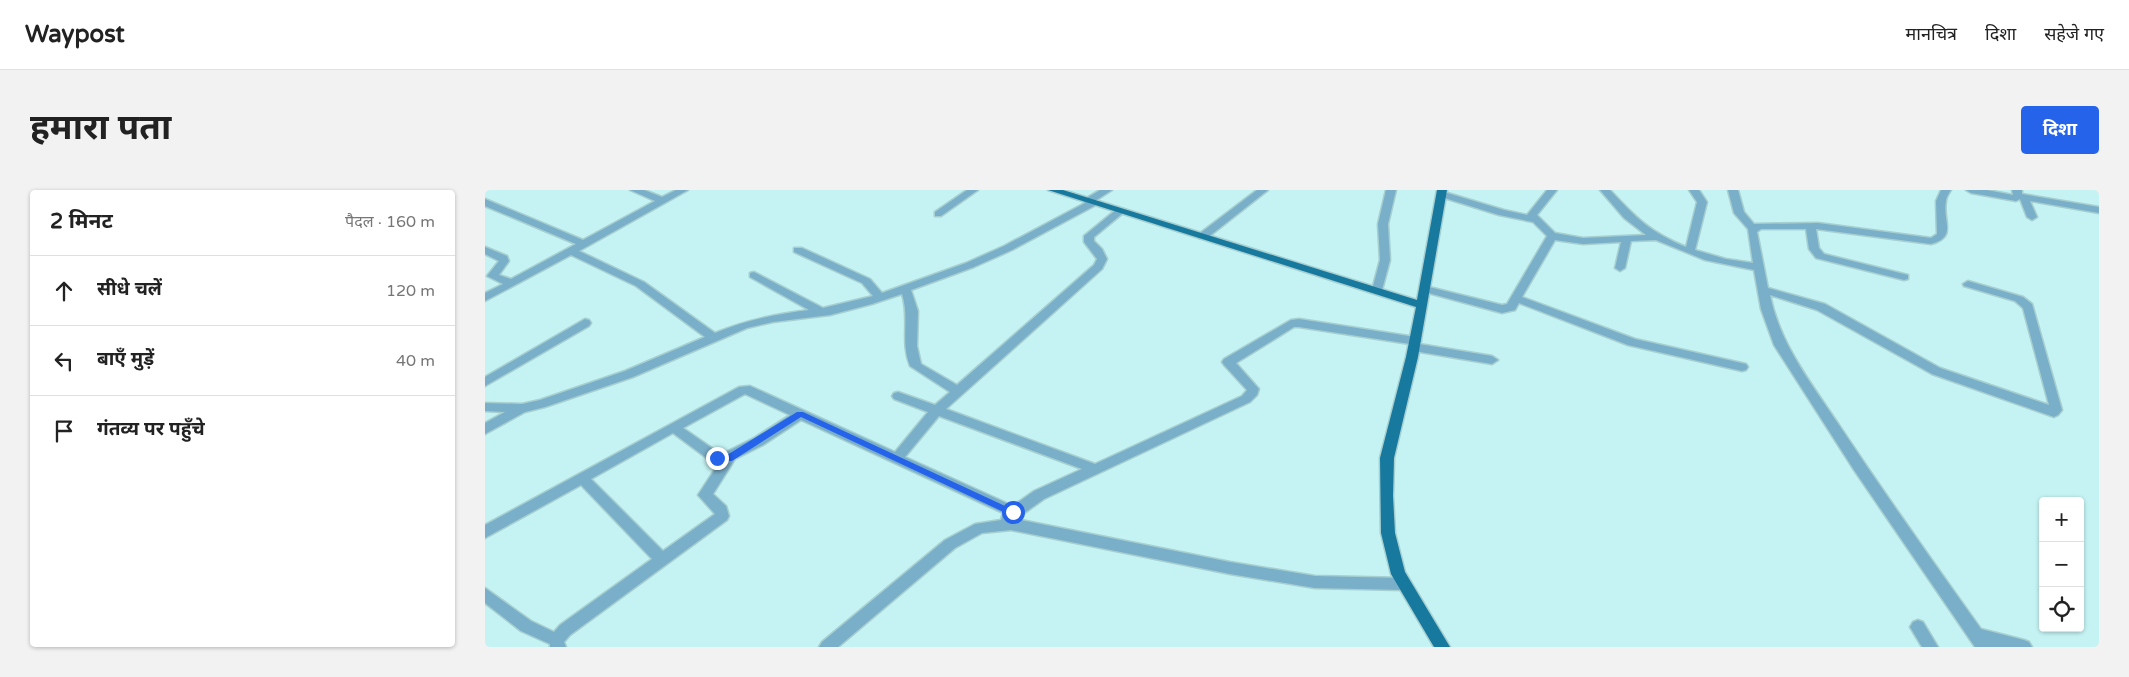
<!DOCTYPE html>
<html lang="hi">
<meta charset="utf-8">
<style>
body{margin:0;font-family:"Varela Round","Noto Sans Devanagari",sans-serif;background:#f2f2f2;color:#222}
.controls{position:absolute;right:15px;bottom:15px;display:grid;overflow:hidden;border-radius:5px;box-shadow:0 1px 4px #0004}
.controls button{width:45px;height:45px;display:grid;place-items:center;padding:0;border:0;border-bottom:1px solid #e0e0e0;background:#fff;color:#222;font:25px sans-serif}
.stop{position:absolute;width:15px;height:15px;margin:-11px;border:4px solid #2563eb;border-radius:50%;background:#fff}
.stop.end{background:#2563eb;border-color:#fff;box-shadow:0 1px 5px #0008}
.list{margin:0;padding:0;list-style:none}
h2{display:flex;justify-content:space-between;align-items:center;height:65px;margin:0;padding:0 20px;font-size:21px}
h2 small{font-size:16px;font-weight:400;color:#767676}
.list li{display:grid;grid-template-columns:32px 1fr auto;gap:15px;align-items:center;box-sizing:border-box;height:70px;padding:0 20px;border-top:1px solid #e0e0e0}
.list b{display:block;font-size:19px;white-space:nowrap}
.list em{font-size:16px;font-style:normal;color:#767676}
.icon{flex:none;width:28px;height:28px;fill:none;stroke:currentColor;stroke-width:2;stroke-linecap:round;stroke-linejoin:round}
.map{position:relative;flex:none;width:1614px;height:457px;overflow:hidden;border-radius:5px}
header{display:flex;align-items:center;gap:30px;box-sizing:border-box;height:70px;padding:0 25px;background:#fff;border-bottom:1px solid #e0e0e0}
header strong{font-size:24px}
nav{display:flex;gap:28px;margin-inline-start:auto;font-size:18px}
.intro{display:flex;align-items:center;justify-content:space-between;box-sizing:border-box;height:120px;padding:0 30px}
h1{margin:0;font-size:35px}
.button{padding:12px 22px;border-radius:5px;background:#2563eb;color:#fff;font-size:18px;font-weight:700}
main{display:flex;gap:30px;padding:0 30px}
aside{flex:1;background:#fff;border-radius:5px;box-shadow:0 1px 4px #0004}
.map>svg:first-child{display:block}
.lines{fill:none;stroke-linecap:round;stroke-linejoin:round}
.minor-casing{stroke:#a7cfd0;stroke-width:3}
.major-casing{stroke:#a7cfd0;stroke-width:3}
.minor{fill:#7aafc9;fill-rule:evenodd}
.major{fill:#18799f;fill-rule:evenodd}
.route{fill:#2563eb}
</style>
<header>
<strong>Waypost</strong>
<nav><a>मानचित्र</a><a>दिशा</a><a>सहेजे गए</a></nav>
</header>
<div class="intro"><h1>हमारा पता</h1><a class="button">दिशा</a></div>
<main>
<aside>
<h2>2 मिनट<small>पैदल · 160 m</small></h2>
<ul class="list">
<li><svg class="icon" aria-label="ahead" viewBox="0 0 24 24"><path d="M12 20V5M6 11l6-6 6 6"/></svg><div><b>सीधे चलें</b></div><em>120 m</em></li>
<li><svg class="icon" aria-label="left" viewBox="0 0 24 24"><path d="M17 20v-9H6M10 6l-5 5 5 5"/></svg><div><b>बाएँ मुड़ें</b></div><em>40 m</em></li>
<li><svg class="icon" aria-label="arrive" viewBox="0 0 24 24"><path d="M6 21V4h12l-3 4 3 4H6"/></svg><div><b>गंतव्य पर पहुँचे</b></div></li>
</ul>
</aside>
<div class="map">
<svg width="1614" height="457" viewBox="0 0 1614 457">
<rect width="100%" height="100%" fill="#c5f3f4"/>
<g class="lines">
<g class="minor-casing">
<path id="minor" d="M 145,0 L 159,0 L 177,7 L 191,0 L 203,0 L 94,61 L 159,92 L 230,143 C 261,130 291,124 324,120 L 265,87 L 265,83 L 269,82 L 338,118 L 388,106 L 377,93 L 309,62 L 309,58 L 317,58 L 385,89 L 397,103 L 481,73 L 519,56 L 600,13 L 598,11 L 600,9 L 615,0 L 627,0 L 610,11 L 613,13 L 611,15 L 527,60 L 489,77 L 426,100 L 433,121 L 432,156 L 436,174 L 472,195 L 609,75 L 612,69 L 599,52 L 599,46 L 632,19 L 638,19 L 638,23 L 609,47 L 609,51 L 617,59 L 622,69 L 617,79 L 461,219 L 610,274 L 757,206 L 762,200 L 739,175 L 737,172 L 739,169 L 806,130 L 814,129 L 930,147 L 936,151 L 934,154 L 1007,166 L 1013,170 L 1007,174 L 929,161 L 923,157 L 925,154 L 814,137 L 809,137 L 751,173 L 774,199 L 772,205 L 765,212 L 559,309 L 531,329 L 745,372 L 830,386 L 919,388 L 924,390 L 926,394 L 924,398 L 919,400 L 830,398 L 745,384 L 526,340 L 497,343 L 470,358 L 353,457 L 334,457 L 337,452 L 460,350 L 490,334 L 516,330 L 518,323 L 316,230 L 278,255 L 250,269 L 228,304 L 241,316 L 244,326 L 242,330 L 85,445 L 79,452 L 81,457 L 65,457 L 65,454 L 36,441 L 0,413 L 0,398 L 46,431 L 69,442 L 75,435 L 167,369 L 96,295 L 0,348 L 0,335 L 254,197 L 265,196 L 410,262 L 443,222 L 409,209 L 407,206 L 409,203 L 413,202 L 450,215 L 465,202 L 425,176 C 415,152 425,128 417,104 L 387,114 L 345,125 L 288,132 L 262,138 L 148,187 L 60,217 L 40,222 L 0,244 L 0,233 L 20,222 L 0,221 L 0,213 L 37,214 L 55,210 L 140,181 L 220,147 L 151,96 L 86,65 L 0,111 L 0,103 L 18,94 L 2,86 L 14,71 L 0,64 L 0,57 L 22,66 L 24,71 L 14,85 L 26,89 L 91,54 L 0,16 L 0,9 L 98,50 L 170,11 ZM 260,204 L 305,225 L 269,248 L 239,263 L 234,263 L 198,238 ZM 454,226 L 597,279 L 549,301 L 528,316 L 420,267 ZM 188,243 L 227,272 L 234,273 L 213,305 L 230,324 L 178,361 L 106,289 Z
M 482,0 L 493,0 L 456,26 L 450,26 L 450,22 Z
M 772,0 L 783,0 L 722,48 L 714,48 L 714,44 Z
M 901,0 L 911,0 L 903,34 L 905,70 L 897,100 L 892,103 L 887,100 L 895,70 L 893,34 Z
M 1062,0 L 1072,0 L 1052,25 L 1070,43 L 1098,48 L 1161,45 L 1139,28 L 1115,0 L 1125,0 C 1151,28 1165,42 1201,57 L 1212,12 L 1204,0 L 1214,0 L 1222,12 L 1210,60 L 1241,69 L 1268,73 L 1263,39 L 1249,23 L 1243,0 L 1253,0 L 1259,22 L 1269,34 L 1333,33 L 1446,48 L 1452,44 L 1451,11 L 1456,0 L 1466,0 C 1464,3 1461,8 1461,11 C 1457,31 1473,47 1446,54 L 1331,39 L 1334,58 L 1339,64 L 1423,85 L 1423,89 L 1419,90 L 1331,68 L 1324,59 L 1321,39 L 1276,39 L 1272,42 L 1283,98 L 1340,114 L 1455,178 L 1564,215 L 1538,118 L 1530,111 L 1479,96 L 1478,94 L 1483,91 L 1538,107 L 1547,114 L 1577,220 L 1573,225 L 1569,227 L 1447,184 L 1332,120 L 1285,105 C 1295,155 1327,194 1354,235 C 1400,304 1448,372 1496,439 L 1539,450 L 1544,452 L 1547,457 L 1490,457 L 1369,280 L 1289,155 L 1276,119 L 1269,80 L 1220,70 L 1171,50 L 1146,51 L 1140,78 L 1135,81 L 1130,78 L 1136,52 L 1098,54 L 1070,50 L 1037,107 L 1150,149 L 1261,174 L 1263,177 L 1261,180 L 1257,181 L 1143,155 L 1034,113 L 1030,120 L 1017,123 L 936,101 L 935,99 L 936,97 L 940,96 L 1017,115 L 1022,114 L 1062,46 L 1048,32 L 1014,25 L 953,6 L 953,2 L 959,2 L 1019,20 L 1042,25 Z
M 1481,0 L 1502,0 L 1528,5 L 1527,0 L 1537,0 L 1537,4 L 1614,17 L 1614,23 L 1545,11 L 1552,27 L 1547,30 L 1542,27 L 1535,9 L 1531,11 L 1486,3 Z
M 100,129 L 104,130 L 106,133 L 104,136 L 0,196 L 0,187 Z
M 1433,430 L 1438,432 L 1453,457 L 1437,457 L 1425,437 L 1428,432 Z"/>
</g>
<g class="major-casing">
<path id="major" d="M 563,0 L 578,0 L 932,110 L 952,0 L 962,0 L 933,167 L 909,268 L 908,306 L 910,343 L 920,382 L 965,457 L 949,457 L 906,384 L 896,343 L 895,268 L 921,167 L 931,117 Z"/>
</g>
<use href="#minor" class="minor"/>
<use href="#major" class="major"/>
</g>
<path class="route" d="M 312,222 L 318,222 L 533,322 L 531,325 L 525,325 L 316,227 L 247,271 L 229,271 L 229,266 L 242,265 Z"/>
</svg>
<div class="controls">
<button>+</button>
<button>−</button>
<button><svg class="icon" aria-label="locate" viewBox="0 0 24 24"><circle cx="12" cy="12" r="6"/><path d="M12 2v4M12 18v4M2 12h4M18 12h4"/></svg></button>
</div>
<div class="stop" style="left:528px;top:322px"></div>
<div class="stop end" style="left:232px;top:268px"></div>
</div>
</main>
